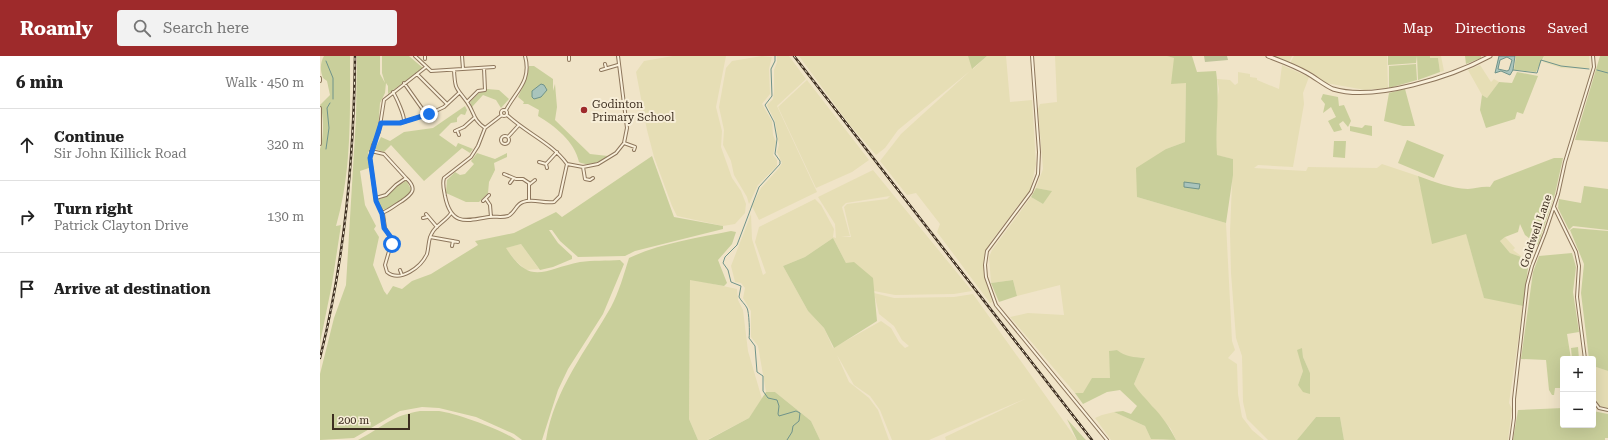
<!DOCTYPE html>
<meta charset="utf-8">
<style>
body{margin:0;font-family:"Roboto Serif",serif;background:#f2f2f2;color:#222}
.controls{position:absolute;right:12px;bottom:12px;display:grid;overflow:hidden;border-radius:4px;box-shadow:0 4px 16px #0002}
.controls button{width:36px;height:36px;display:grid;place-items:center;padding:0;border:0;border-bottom:1px solid #e0e0e0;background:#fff;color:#222;font:20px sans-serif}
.scale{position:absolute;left:12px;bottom:10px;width:78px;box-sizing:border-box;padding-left:4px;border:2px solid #3d2e20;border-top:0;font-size:11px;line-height:14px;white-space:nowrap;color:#3d2e20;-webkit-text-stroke:3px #f7eed8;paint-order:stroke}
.stop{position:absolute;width:12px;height:12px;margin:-9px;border:3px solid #1a73e8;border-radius:50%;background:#fff}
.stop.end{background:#1a73e8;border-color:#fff;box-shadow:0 1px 4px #0008}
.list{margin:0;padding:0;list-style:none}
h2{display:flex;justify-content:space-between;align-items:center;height:52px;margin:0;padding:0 16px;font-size:17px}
h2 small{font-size:13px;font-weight:400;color:#767676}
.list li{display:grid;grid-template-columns:26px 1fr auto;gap:12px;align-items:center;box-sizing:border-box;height:72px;padding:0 16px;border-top:1px solid #e0e0e0}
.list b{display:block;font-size:15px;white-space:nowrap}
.list p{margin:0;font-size:13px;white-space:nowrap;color:#767676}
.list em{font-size:13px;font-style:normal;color:#767676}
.icon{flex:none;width:22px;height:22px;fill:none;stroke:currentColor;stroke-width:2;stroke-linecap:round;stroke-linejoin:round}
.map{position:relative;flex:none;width:1288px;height:384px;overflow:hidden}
header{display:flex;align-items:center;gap:24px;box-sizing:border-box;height:56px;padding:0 20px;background:#9e2a2b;color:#fff}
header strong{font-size:19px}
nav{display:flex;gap:22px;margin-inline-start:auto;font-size:14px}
.search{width:280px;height:36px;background:#f2f2f2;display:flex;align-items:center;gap:10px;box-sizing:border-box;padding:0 14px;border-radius:4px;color:#767676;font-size:15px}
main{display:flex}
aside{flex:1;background:#fff}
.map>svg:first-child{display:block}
.farmland{fill:#e6deb5;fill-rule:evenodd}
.green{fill:#c9cf9b}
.cemetery{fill:#bfc49a}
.water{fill:#a9c4bc;stroke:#6f938a;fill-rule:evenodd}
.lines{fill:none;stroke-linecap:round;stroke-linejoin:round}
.stream{stroke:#6f938a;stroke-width:1}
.minor-casing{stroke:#8d765c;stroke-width:4}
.tertiary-casing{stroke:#8d765c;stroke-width:5}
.minor{stroke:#faf1dc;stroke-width:2}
.tertiary{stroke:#faf1dc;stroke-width:3}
.rail-casing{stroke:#3d2e20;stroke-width:2.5}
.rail{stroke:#f7eed8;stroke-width:1;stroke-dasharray:3;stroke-linecap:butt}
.route{stroke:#1a73e8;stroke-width:5}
.poi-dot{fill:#9e2a2b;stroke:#f7eed8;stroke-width:1.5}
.labels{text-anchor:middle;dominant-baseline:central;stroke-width:4;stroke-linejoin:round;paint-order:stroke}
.poi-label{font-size:11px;fill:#3d2e20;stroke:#f7eed8;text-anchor:start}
.street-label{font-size:11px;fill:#3d2e20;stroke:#f7eed8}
</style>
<header>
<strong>Roamly</strong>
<div class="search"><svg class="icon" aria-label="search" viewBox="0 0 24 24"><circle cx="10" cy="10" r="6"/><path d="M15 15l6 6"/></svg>Search here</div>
<nav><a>Map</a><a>Directions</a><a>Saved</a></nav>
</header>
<main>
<aside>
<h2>6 min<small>Walk · 450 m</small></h2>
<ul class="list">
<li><svg class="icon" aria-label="ahead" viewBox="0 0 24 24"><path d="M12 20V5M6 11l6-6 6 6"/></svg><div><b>Continue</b><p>Sir John Killick Road</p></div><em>320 m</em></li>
<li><svg class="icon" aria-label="right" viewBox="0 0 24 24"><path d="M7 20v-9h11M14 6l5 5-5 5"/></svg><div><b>Turn right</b><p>Patrick Clayton Drive</p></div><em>130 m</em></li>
<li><svg class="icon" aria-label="arrive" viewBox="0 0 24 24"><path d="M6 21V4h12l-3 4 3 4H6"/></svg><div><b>Arrive at destination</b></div></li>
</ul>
</aside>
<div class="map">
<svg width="1288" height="384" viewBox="0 0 1288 384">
<rect width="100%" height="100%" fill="#f0e4c8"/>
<path class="farmland" d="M 353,0 L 406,0 L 396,51 L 402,75 L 401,91 L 412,122 L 421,135 L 426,148 L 425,157 L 415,168 L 403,170 L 357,160 L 352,150 L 334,101 L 327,74 L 316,16 L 324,5 Z
M 442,0 L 452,1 L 449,13 L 450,38 L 442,48 L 452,65 L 453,79 L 456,86 L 453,99 L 457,104 L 457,110 L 438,129 L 429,148 L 427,141 L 414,119 L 411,105 L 403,89 L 404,74 L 399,51 L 406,12 L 412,5 Z
M 457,0 L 469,0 L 486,23 L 457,50 L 497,136 L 439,164 L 432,150 L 441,132 L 459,112 L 462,107 L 457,96 L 459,89 L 455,65 L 447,49 L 453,43 L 454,36 L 454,14 L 457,6 Z
M 479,0 L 648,0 L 653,13 L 667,0 L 686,0 L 690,46 L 712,44 L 716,108 L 710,136 L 695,153 L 692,158 L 672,184 L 664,201 L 665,222 L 672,246 L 670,247 L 617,176 L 620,168 L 596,137 L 587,139 L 560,105 L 581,78 L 650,15 L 578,74 L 565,92 L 556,99 L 529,68 Z
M 735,0 L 847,0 L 854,2 L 866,27 L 865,86 L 846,93 L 817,141 L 906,167 L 912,285 L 915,294 L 908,302 L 917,308 L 918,338 L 922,361 L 932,374 L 944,384 L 856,384 L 851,373 L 832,350 L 820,339 L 814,328 L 825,302 L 810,301 L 802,299 L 797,294 L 789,295 L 791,322 L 763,337 L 755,337 L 690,261 L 708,257 L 744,259 L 740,229 L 697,240 L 693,224 L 671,227 L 669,201 L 672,194 L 711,141 L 723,148 L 731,135 L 716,132 L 723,113 L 718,53 L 720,48 L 737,46 Z
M 953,0 L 972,0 L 969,7 Z
M 974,0 L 1067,0 L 1068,32 L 1045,34 L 1006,27 L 992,17 L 970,7 Z
M 1110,0 L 1121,0 L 1124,15 L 1120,16 L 1118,2 L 1110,2 Z
M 1224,0 L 1269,0 L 1270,12 L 1265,13 L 1241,12 L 1223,6 Z
M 962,9 L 989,21 L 983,37 L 984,48 L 973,111 L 938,109 L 934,112 L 986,115 L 988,111 L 1057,112 L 1062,108 L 1098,120 L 1100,131 L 1146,178 L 1164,241 L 1203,250 L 1189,347 L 1192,353 L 1188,384 L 1024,384 L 1020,361 L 996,361 L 977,384 L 948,384 L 927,363 L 923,346 L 922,300 L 916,282 L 911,217 L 910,176 L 913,103 L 896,99 L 897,45 L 899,33 L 897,23 L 910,24 L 915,29 L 918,27 L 918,16 L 930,18 L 930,21 L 937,22 L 937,24 L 959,33 ZM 982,292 L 983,301 L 990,317 L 990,338 L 978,329 L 983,315 Z
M 1160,9 L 1171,26 L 1174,23 L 1179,26 L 1167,42 L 1162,39 L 1148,14 Z
M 487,24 L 549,104 L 532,116 L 496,132 L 458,51 Z
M 553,114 L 652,235 L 634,238 L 575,239 L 554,235 L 526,207 L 513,182 L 485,201 L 463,210 L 488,255 L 504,272 L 513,292 L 561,265 L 571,272 L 579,286 L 585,292 L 589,290 L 582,284 L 574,270 L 559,258 L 554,237 L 574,242 L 634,241 L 653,238 L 757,384 L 626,384 L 625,381 L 707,342 L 609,384 L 572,384 L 560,354 L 550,340 L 534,329 L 517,299 L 529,326 L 549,342 L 558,354 L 569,384 L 500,384 L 491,365 L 455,336 L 446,336 L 438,290 L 431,281 L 431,255 L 423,242 L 425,232 L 421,227 L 415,226 L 411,210 L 431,158 L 432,183 L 443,219 L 446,217 L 435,186 L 439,171 L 495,143 L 501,149 L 514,173 L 513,181 L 516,182 L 515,168 L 498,141 ZM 570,140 L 567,143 L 527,148 L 524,151 L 531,181 L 521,181 L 530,180 L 522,151 L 526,147 Z
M 1185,181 L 1195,192 L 1193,194 L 1204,202 L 1190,197 L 1180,185 Z
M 201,188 L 219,213 L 206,214 L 196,205 L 185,192 Z
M 370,223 L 417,233 L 418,244 L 423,254 L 428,295 L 442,343 L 429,362 L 387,384 L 378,384 L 369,363 Z
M 1273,310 L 1288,315 L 1288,352 L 1279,350 L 1277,347 L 1273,328 Z
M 794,356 L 825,370 L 831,383 L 844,384 L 791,384 L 775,362 L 782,359 Z"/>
<path class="green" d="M 4,0 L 30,0 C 30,56 32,116 16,170 L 21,169 L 12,228 L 0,287 L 0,93 C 4,82 4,59 0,49 L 10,39 L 7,25 L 3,22 C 0,14 0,7 4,0 Z
M 37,0 L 60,0 L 60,18 L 65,27 L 62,17 L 62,0 L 89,0 L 103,12 L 68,38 L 68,30 L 66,27 L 65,37 L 60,47 L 58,74 L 48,97 L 49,112 L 40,115 L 45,149 L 56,170 L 54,173 L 59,181 L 53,209 L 64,235 L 67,239 L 73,230 L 82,233 L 92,225 L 111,218 L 158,189 L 155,185 L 194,177 L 236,156 L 242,161 L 332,100 L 354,161 L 403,170 L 403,173 L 315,195 L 305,200 L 258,201 L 240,185 L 232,174 L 229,174 L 238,187 L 252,200 L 252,203 L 233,211 L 220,214 L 201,188 L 186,192 C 211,231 224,213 260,206 C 273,204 287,205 300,204 L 304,208 L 283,258 L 248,313 L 238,334 L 222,384 L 202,384 L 194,378 L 156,361 L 119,352 L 102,351 L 80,355 L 34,382 L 0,384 L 0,318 L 14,262 L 26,229 L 36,62 Z
M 648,0 L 667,0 L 652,13 Z
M 847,0 L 872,0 L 877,16 L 896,15 C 900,42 895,71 897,99 L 913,103 L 913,119 L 906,167 L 817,141 L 816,112 L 846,93 L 865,86 L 866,27 L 851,28 L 854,2 Z
M 1068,0 L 1097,0 L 1096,7 L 1068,9 Z
M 1097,0 L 1110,0 L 1110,2 L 1118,2 L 1120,16 L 1098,24 Z
M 1145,0 L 1161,0 L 1161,2 L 1146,8 Z
M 1196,0 L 1224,0 L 1216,16 L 1194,14 Z
M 1280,0 L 1288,0 L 1288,86 L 1255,84 Z
M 1096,8 L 1097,24 L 1069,32 L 1069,10 Z
M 209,10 L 214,10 L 233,23 L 233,35 L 235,28 L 237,51 L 235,64 L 270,98 L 288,100 C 279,106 269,111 259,106 C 255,86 235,70 218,60 L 219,54 L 208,48 L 203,48 L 204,46 L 198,41 L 206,24 Z
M 1197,16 L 1218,20 L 1203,58 L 1197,56 L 1195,63 L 1166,72 L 1160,54 L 1162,39 L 1167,42 L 1179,26 L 1192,27 Z
M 167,33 L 179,34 L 189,43 L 181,52 L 176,44 L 163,39 L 152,51 L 150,46 L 159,37 Z
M 1085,33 L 1095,70 L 1083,70 L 1064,65 L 1069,37 Z
M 1003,38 L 1018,41 L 1019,50 L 1024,49 L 1031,65 L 1028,71 L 1023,65 L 1019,68 L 1022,74 L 1014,76 L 1008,65 L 1016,61 L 1011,51 L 1003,57 L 1005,48 L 1001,43 Z
M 145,50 L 147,54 L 145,59 L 141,58 L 137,62 L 137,66 L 131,67 L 119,79 L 136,91 L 138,87 L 153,93 L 150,97 L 142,92 L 104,125 L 71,89 L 64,96 L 55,93 L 61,81 L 70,85 L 84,76 L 113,72 Z
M 1045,69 L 1052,70 L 1052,80 L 1030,75 L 1030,70 L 1042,72 Z
M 1087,84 L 1124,99 L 1114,122 L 1078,107 Z
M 1014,85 L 1026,85 L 1025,102 L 1013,101 Z
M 157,97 L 175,103 L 187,97 L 187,101 L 174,107 L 175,114 L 169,126 L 168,137 L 159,146 L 146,146 L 126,137 L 127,124 L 135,116 L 140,119 L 145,118 L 154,108 L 151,105 Z
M 1234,102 L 1243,102 L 1235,138 L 1218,189 L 1205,179 L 1200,168 L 1198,176 L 1185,181 L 1180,185 L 1190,197 L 1204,202 L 1199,209 L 1208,212 L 1203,250 L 1164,242 L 1146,178 L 1112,188 L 1098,120 C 1115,126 1130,132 1148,133 C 1155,133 1162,130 1170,131 L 1174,125 Z
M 86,124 L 91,133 L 88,140 C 78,143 71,156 61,153 L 57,145 L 58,143 C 69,142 71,132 79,128 C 82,127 83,128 86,124 Z
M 1264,130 L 1288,133 L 1288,174 L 1253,170 L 1249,174 L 1238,152 L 1239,143 L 1261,147 Z
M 716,132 L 732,135 L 723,148 L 711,141 Z
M 1253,172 L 1288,175 L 1288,315 L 1273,310 L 1273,303 L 1269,303 L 1261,237 L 1264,208 L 1250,174 Z
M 411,175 L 416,176 L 412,188 L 398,204 L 407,227 L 404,230 L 370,224 L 369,363 L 378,384 L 226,384 C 234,334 267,293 291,251 C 299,236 304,218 309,202 C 341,187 377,182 411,175 Z
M 513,182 L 526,207 L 534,206 L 553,222 L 557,265 L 514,292 L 504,272 L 488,255 L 463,210 L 485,201 Z
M 1252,197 L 1256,211 L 1253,236 L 1259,276 L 1247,278 L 1251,303 L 1243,303 L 1243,332 L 1235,332 L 1234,339 L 1232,339 L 1229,334 L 1226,304 L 1201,303 L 1213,216 L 1219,200 Z
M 693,224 L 697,240 L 679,246 L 671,227 Z
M 1258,291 L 1259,303 L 1252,303 L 1251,292 Z
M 982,292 L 983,301 L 990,317 L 990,338 L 983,336 L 978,329 L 983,315 L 977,294 Z
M 797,294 C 805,301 814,301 825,302 L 814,328 C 820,338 825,341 832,350 C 842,360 850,372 856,384 L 831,383 L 825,370 L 794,356 L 803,355 L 811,358 L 817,350 L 800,334 L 787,336 L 763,348 L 755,337 L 763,337 L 772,322 L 790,322 L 789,295 Z
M 446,336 L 455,336 L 491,365 L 500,384 L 388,384 L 429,362 Z
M 1243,352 L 1243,369 L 1273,369 L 1273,355 L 1288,358 L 1288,382 L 1285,382 L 1285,384 L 1193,384 L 1198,354 Z
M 100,355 C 106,355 112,355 119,355 C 135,357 183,374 196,384 L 38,384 C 63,371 70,360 100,355 Z
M 996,361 L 1020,361 L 1024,384 L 977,384 Z
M 747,363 L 764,382 L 766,384 L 757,384 Z"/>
<path class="cemetery" d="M 884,0 L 907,0 L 908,4 L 885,6 Z"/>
<path class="water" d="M 1179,0 L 1195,0 L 1193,14 L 1190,19 L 1181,15 L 1175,17 ZM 1187,1 L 1192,4 L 1189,14 L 1187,15 L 1178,13 L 1180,4 Z
M 221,28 L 224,29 L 227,34 L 221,41 L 214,43 L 212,41 L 212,35 Z
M 864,126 L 880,128 L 879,133 L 864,131 Z"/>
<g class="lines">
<path class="stream" d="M 455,0 L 455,5 L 451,13 L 452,40 L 445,49 L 454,66 L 457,83 L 455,98 L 460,105 L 460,108 L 439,131 L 417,189 L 405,201 L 403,207 L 408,214 L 411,226 L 421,230 L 419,241 C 421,245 425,248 427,252 C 429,255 430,278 429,282 L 435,290 L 437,316 L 443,320 L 443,335 L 448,342 L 457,344 L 459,350 L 458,358 L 459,360 L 476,355 L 480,357 L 479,365 L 473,370 L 472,376 L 467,384
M 6,5 L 13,22 L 13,43
M 1193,14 L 1217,17 L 1221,4 L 1241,10 L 1269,13
M 1277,14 L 1288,17
M 6,93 L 9,72 L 7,52 L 10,47"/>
<g class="minor-casing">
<path id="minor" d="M 95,0 L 111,15 L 174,11
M 105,0 L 105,3
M 142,0 L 143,13
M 249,0 L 249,4
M 712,0 L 719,96 L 718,118 L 711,136 L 667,195 L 665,209 L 666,221 L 676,249 L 787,384
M 285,8 L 286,12
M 106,11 L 64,44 L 59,76 L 53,89 L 50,102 L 56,145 L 63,158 L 65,172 L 72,185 L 65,209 L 67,216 C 80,227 101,211 107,198 C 109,191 108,183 112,177 C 116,169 126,165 131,157
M 134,14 C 135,34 136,31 147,46 C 155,57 152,63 165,72
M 281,14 L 298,9
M 97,18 L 127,48
M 0,22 L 0,25
M 84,27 L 106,58
M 73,36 C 76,41 85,60 84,66
M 147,46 L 158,35 L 165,34 L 164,12
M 0,52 L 0,88
M181 57a3 3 0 1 1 6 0a3 3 0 1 1-6 0Z
M 186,54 C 196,35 212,25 205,0
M 182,59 L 165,72 L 158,90 L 151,101 L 124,122 C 122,128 124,134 125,140 C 131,170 146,165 169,161 C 175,160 182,162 188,160 C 195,157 196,148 203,146 C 213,142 224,148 234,146 L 240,140 L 247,108
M 187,59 C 206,77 232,87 247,108
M 61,67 L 80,67 L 109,58 L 124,51 L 139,37
M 137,74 L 139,79
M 135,75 L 144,71 L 154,62
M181 84a4 4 0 1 1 8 0a4 4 0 1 1-8 0Z
M 188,81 L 198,70
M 304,87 L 315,91 L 314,94
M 51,95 L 64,98 L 86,122
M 219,106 L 226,108 L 237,96
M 226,108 L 227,112
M 247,108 L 263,111 L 278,108 L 296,97 L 304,87 L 307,72 L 298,0
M 263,111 L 265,123 L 270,124 L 273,122
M 184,118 L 196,123 L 203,123 L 209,127 L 209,145
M 190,127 L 193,123
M 210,128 L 215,124
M 56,142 L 66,139 L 76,129 L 86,122 C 98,133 92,138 82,145 C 75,149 70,154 62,157
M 166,143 L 170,149 L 171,161
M 163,145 L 169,139
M 1234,151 L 1256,196 L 1259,210 L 1257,241 L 1265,303
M 106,158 L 117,171
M 103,162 L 107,161
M 110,181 L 138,186
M 132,190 L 133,185
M 80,214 L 82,219
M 1273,344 L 1279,352 L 1288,354
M 1191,384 L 1194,362 L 1194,343 L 1207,229 L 1212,210 L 1225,177 L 1238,138 L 1245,106 L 1274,11 L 1273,0"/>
</g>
<g class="tertiary-casing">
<path id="tertiary" d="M 948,0 C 961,5 975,10 987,17 C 996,22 1004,29 1013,33 C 1055,46 1133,20 1170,0"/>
</g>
<use href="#minor" class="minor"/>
<use href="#tertiary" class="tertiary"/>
<g class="rail-casing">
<path id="rail" d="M 474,0 L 772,384
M 0,302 C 25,203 34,102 35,0"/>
</g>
<use href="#rail" class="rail"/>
</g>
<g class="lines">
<path class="route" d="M 72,188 L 70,180 L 64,172 L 62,158 L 56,145 L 50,102 L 61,67 L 80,67 L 109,58"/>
</g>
<circle class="poi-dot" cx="264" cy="54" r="4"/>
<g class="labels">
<g class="poi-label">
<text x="272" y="48">Godinton<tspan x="272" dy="13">Primary School</tspan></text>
</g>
<g class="street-label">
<text transform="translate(1216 175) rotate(-71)">Goldwell Lane</text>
</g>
</g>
</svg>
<div class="controls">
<button>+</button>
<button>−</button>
</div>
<div class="scale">200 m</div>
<div class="stop" style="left:72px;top:188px"></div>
<div class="stop end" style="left:109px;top:58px"></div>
</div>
</main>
